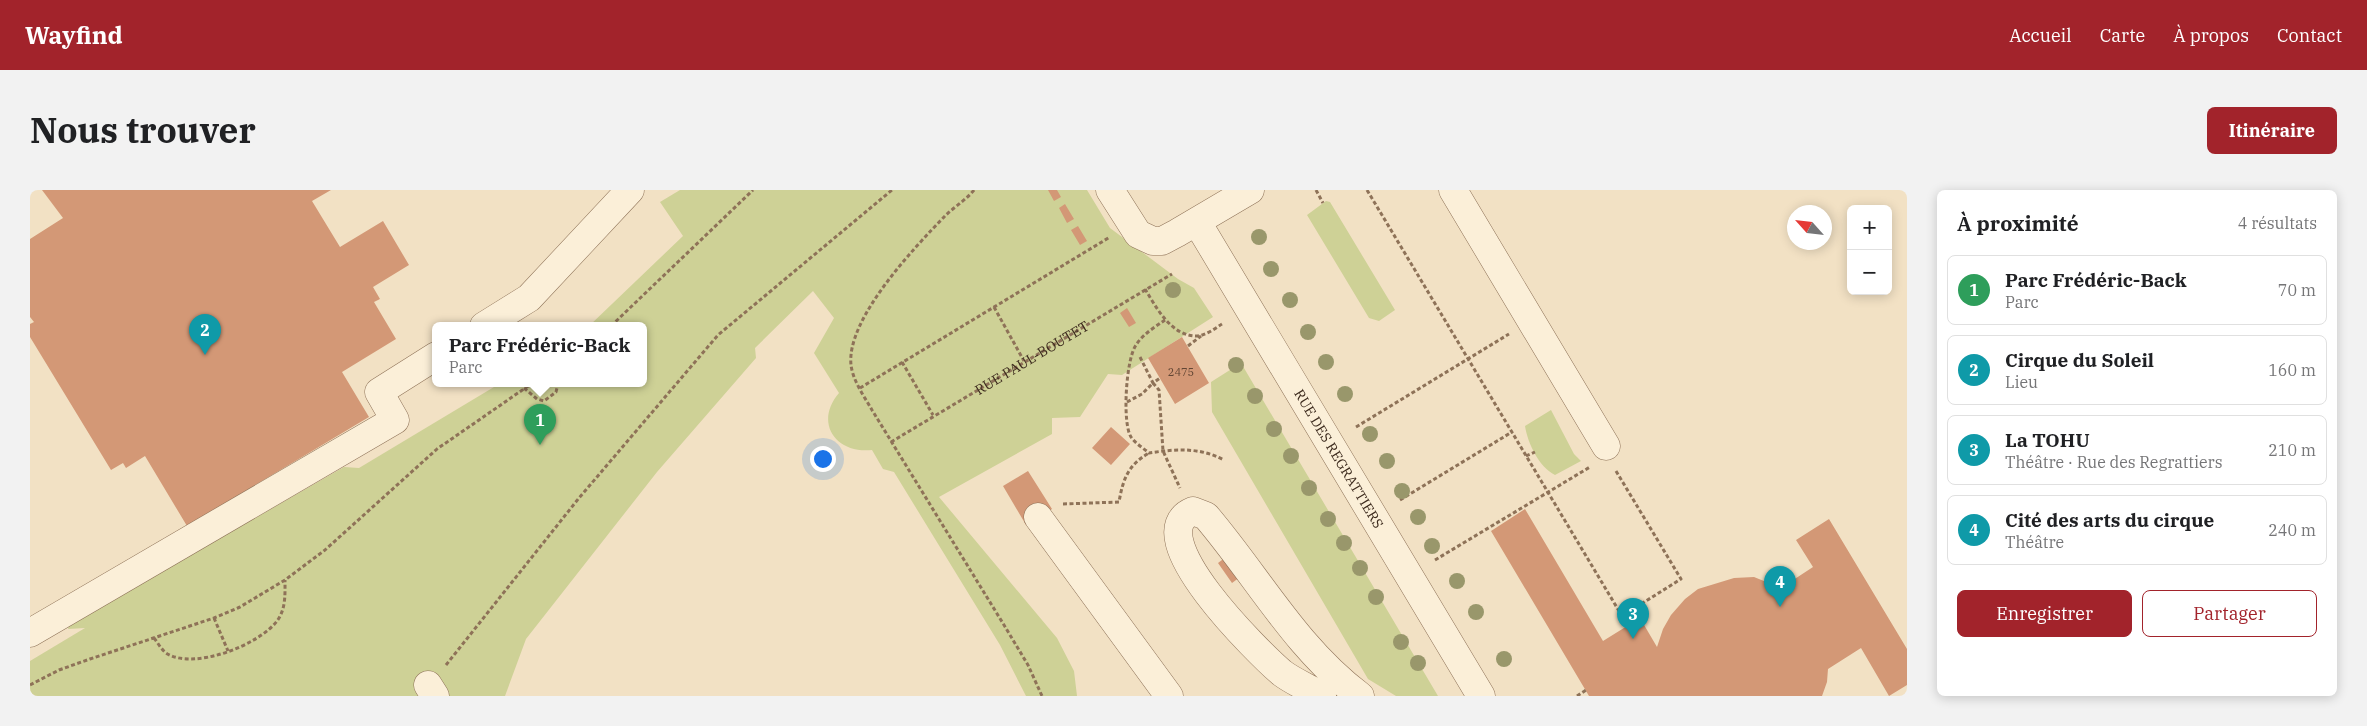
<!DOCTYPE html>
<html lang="fr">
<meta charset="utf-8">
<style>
body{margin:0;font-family:"IBM Plex Serif",serif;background:#f2f2f2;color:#202124}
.controls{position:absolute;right:15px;top:15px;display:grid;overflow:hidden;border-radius:8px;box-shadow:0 2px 12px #0003}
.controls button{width:45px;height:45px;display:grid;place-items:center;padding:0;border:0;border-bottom:1px solid #e0e0e0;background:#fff;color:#202124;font:25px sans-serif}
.compass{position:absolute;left:1757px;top:15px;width:45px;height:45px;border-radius:50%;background:#fff;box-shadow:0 2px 12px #0003;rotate:297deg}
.you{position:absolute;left:792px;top:268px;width:18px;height:18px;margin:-12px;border:4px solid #fff;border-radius:50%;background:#1a73e8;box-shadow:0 0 0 8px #1a73e833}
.badge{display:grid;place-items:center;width:32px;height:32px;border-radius:50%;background:#a2232b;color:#fff;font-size:16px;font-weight:700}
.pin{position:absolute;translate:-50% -41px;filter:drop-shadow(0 1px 2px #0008)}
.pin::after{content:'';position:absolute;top:26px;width:18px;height:15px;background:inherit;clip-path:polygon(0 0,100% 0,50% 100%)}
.popup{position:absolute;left:402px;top:132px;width:215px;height:65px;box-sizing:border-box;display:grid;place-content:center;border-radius:8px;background:#fff;filter:drop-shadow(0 1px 4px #0005);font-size:16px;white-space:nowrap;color:#757577}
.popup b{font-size:19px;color:#202124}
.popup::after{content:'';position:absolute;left:50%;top:100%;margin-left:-10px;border:10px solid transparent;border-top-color:#fff}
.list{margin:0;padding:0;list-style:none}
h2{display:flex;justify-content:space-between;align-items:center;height:65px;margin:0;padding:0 20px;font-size:21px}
h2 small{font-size:16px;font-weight:400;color:#757577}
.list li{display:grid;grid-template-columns:32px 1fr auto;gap:15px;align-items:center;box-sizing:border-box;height:70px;margin:0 10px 10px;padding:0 10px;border:1px solid #e0e0e0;border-radius:8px}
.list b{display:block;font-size:19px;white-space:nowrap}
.list p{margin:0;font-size:16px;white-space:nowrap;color:#757577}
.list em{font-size:16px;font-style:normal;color:#757577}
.actions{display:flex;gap:10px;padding:15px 20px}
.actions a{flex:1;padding:11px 0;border:1px solid #a2232b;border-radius:8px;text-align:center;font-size:18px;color:#a2232b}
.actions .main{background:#a2232b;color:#fff}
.map{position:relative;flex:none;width:1877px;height:506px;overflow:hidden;border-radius:8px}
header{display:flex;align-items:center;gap:30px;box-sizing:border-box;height:70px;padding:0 25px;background:#a2232b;color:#fff}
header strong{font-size:24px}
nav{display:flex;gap:28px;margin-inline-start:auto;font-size:18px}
.intro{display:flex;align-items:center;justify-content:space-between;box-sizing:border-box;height:120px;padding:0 30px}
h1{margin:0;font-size:35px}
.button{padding:12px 22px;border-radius:8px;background:#a2232b;color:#fff;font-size:18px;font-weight:700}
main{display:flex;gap:30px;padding:0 30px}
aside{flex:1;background:#fff;border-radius:8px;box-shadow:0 2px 12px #0003}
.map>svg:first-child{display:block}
.green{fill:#ced196}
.building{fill:#d39876}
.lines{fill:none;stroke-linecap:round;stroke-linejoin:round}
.minor-casing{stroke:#8e7258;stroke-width:29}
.path{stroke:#8e7258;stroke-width:3;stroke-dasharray:4 2.5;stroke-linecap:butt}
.minor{stroke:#fbefd8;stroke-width:28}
.tree{fill:#99976b}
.labels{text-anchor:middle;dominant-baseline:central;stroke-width:4.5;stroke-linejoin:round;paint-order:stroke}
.number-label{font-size:11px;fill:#624634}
.street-label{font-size:14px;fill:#3d2b1e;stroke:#f8ecd4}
</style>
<header>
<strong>Wayfind</strong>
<nav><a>Accueil</a><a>Carte</a><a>À propos</a><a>Contact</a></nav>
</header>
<div class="intro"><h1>Nous trouver</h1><a class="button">Itinéraire</a></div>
<main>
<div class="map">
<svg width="1877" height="506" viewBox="0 0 1877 506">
<rect width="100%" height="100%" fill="#f2e1c4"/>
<path class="green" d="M 650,0 L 1057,0 L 1080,38 L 1148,89 L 1164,98 L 1183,127 L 1092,185 L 1078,184 L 1050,227 L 1022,228 L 1022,244 L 909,307 L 1027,448 L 1044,481 L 1047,506 L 996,506 L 970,455 L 864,282 L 853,279 L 842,260 C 805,264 784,232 809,203 L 784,163 L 804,128 L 783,101 L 725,158 L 726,168 L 627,282 L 496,449 L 475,506 L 0,506 L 0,471 L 55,438 L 38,439 L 42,427 L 192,347 L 314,277 L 329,278 L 469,194 L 614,194 L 614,136 L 559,136 L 653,46 L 630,12 Z
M 1296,11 L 1300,12 L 1365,120 L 1349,131 L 1339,128 L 1277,25 Z
M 1211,173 L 1408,506 L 1366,506 L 1338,489 L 1182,222 L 1181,192 Z
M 1521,220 L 1544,264 L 1551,271 L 1525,285 C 1509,277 1498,254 1495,236 Z"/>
<path class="building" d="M 12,0 L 301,0 L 282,11 L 310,57 L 353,31 L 379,75 L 343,97 L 350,109 L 344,112 L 366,149 L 312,182 L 339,227 L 157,336 L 115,266 L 96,278 L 93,273 L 81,280 L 0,147 L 0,134 L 4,132 L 0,127 L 0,49 L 33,28 Z
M 1018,0 L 1027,0 L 1031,7 L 1024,11 Z
M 1035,14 L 1044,29 L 1037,33 L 1029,18 Z
M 1048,36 L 1057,51 L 1050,55 L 1041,40 Z
M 1097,118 L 1106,133 L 1099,137 L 1090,123 Z
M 1152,147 L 1179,193 L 1145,214 L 1118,168 Z
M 1081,237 L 1100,254 L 1081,275 L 1062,258 Z
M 998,281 L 1022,319 L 996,335 L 973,296 Z
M 1495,319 L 1573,451 L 1610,428 L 1627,457 L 1633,439 L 1641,425 L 1655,409 L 1668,399 L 1704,388 L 1724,387 L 1751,398 L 1783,377 L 1766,350 L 1799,329 L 1877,459 L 1877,495 L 1859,506 L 1831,458 L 1798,479 L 1797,492 L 1792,506 L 1559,506 L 1461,341 Z
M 1196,367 L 1210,387 L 1202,393 L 1188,373 Z"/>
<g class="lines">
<g class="minor-casing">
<g id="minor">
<path d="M 1080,0 L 1108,44 L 1123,51 L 1132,51 L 1147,43 L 1220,0"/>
<path d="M 1423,0 L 1576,256"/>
<path id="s2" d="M 1167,32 L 1451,506"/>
<path d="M 454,136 L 499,108 L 600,0"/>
<path d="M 1008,327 L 1139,506"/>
<path d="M 0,443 L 365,230 L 349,202 L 406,166"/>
<path d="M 398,495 L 405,506"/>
<path d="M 1292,506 C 1279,498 1264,492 1252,483 C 1230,464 1106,344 1163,321 L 1176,326 C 1228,387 1265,457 1330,506"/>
</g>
</g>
<g class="path">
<path d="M 944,0 C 936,10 924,17 915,26 C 885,57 816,129 821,175 C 823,191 834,206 842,220 L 974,435 L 998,475 L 1012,506"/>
<path d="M 1286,0 L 1293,13"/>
<path d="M 1337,0 L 1598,436"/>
<path d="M 1115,99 C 1126,117 1140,144 1164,146 C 1174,147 1184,139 1192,134"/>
<path d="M 964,117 L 994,171"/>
<path d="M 1135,130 C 1125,137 1113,144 1106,155 C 1096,169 1092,233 1101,247 C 1105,253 1113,258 1119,263 C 1145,259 1170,257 1194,270"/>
<path d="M 581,136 L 723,0"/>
<path d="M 1158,156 L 1171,146"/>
<path d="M 1110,167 L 1123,193 L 1130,188"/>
<path d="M 872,172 L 903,225"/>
<path d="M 494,198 L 507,209 L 514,211 L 526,202 L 528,194"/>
<path d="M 830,198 L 1080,47"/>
<path d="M 1097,212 L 1112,204 L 1123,193 L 1129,200 L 1133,261 L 1150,298"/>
<path d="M 1326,237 L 1479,144"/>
<path id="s1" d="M 861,252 L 1142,84"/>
<path d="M 1496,266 L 1505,262"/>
<path d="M 1586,281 L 1651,389 L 1592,426"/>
<path d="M 1370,310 L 1482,242"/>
<path d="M 1033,314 L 1089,312 C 1093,289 1098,275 1119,263"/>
<path d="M 1405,370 L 1560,277"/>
<path d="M 184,428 L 198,461"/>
<path d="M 124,448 C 128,453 131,459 136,463 C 163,481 229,455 247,431 C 256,419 255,404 255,390"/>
<path d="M 416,475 L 549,308 L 688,145 L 862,0"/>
<path d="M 0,495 L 29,480 L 60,469 L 184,428 L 210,417 L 255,390 L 295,360 L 407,259 L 501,194"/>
<path d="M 1547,506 L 1556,500"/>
</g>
<use href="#minor" class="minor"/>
</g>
<g class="tree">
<circle cx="1229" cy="47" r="8"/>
<circle cx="1241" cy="79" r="8"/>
<circle cx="1143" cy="100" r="8"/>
<circle cx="1260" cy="110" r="8"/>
<circle cx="1278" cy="142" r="8"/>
<circle cx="1296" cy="172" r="8"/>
<circle cx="1206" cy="175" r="8"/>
<circle cx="1315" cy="204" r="8"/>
<circle cx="1225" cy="206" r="8"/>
<circle cx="1244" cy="239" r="8"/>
<circle cx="1340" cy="244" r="8"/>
<circle cx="1261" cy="266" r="8"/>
<circle cx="1357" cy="271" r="8"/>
<circle cx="1279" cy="298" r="8"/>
<circle cx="1372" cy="301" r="8"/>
<circle cx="1388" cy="327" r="8"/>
<circle cx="1298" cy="329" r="8"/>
<circle cx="1314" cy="353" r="8"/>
<circle cx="1402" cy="356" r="8"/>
<circle cx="1330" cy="378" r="8"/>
<circle cx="1427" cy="391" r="8"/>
<circle cx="1346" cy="407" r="8"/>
<circle cx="1446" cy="422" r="8"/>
<circle cx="1371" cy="452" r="8"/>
<circle cx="1474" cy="469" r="8"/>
<circle cx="1388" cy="473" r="8"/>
</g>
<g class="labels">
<g class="number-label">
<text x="1151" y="182">2475</text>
</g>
<g class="street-label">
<text stroke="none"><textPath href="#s1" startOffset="164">RUE PAUL-BOUTET</textPath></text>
<text stroke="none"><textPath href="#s2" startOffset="276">RUE DES REGRATTIERS</textPath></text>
</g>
</g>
</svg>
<div class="controls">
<button>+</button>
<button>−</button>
</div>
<svg class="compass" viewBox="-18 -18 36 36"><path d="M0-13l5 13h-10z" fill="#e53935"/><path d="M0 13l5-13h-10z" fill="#757577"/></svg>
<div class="you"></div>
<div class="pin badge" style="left:510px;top:255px;background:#2e9e5b">1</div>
<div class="popup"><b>Parc Frédéric-Back</b>Parc</div>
<div class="pin badge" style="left:175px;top:165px;background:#0f9aa8">2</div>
<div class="pin badge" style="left:1603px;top:449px;background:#0f9aa8">3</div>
<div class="pin badge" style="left:1750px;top:417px;background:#0f9aa8">4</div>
</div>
<aside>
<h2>À proximité<small>4 résultats</small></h2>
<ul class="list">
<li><span class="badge" style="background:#2e9e5b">1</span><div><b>Parc Frédéric-Back</b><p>Parc</p></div><em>70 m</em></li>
<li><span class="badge" style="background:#0f9aa8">2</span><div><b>Cirque du Soleil</b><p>Lieu</p></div><em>160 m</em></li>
<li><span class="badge" style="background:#0f9aa8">3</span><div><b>La TOHU</b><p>Théâtre · Rue des Regrattiers</p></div><em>210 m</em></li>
<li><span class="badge" style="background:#0f9aa8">4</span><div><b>Cité des arts du cirque</b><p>Théâtre</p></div><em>240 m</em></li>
</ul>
<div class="actions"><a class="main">Enregistrer</a><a>Partager</a></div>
</aside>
</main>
